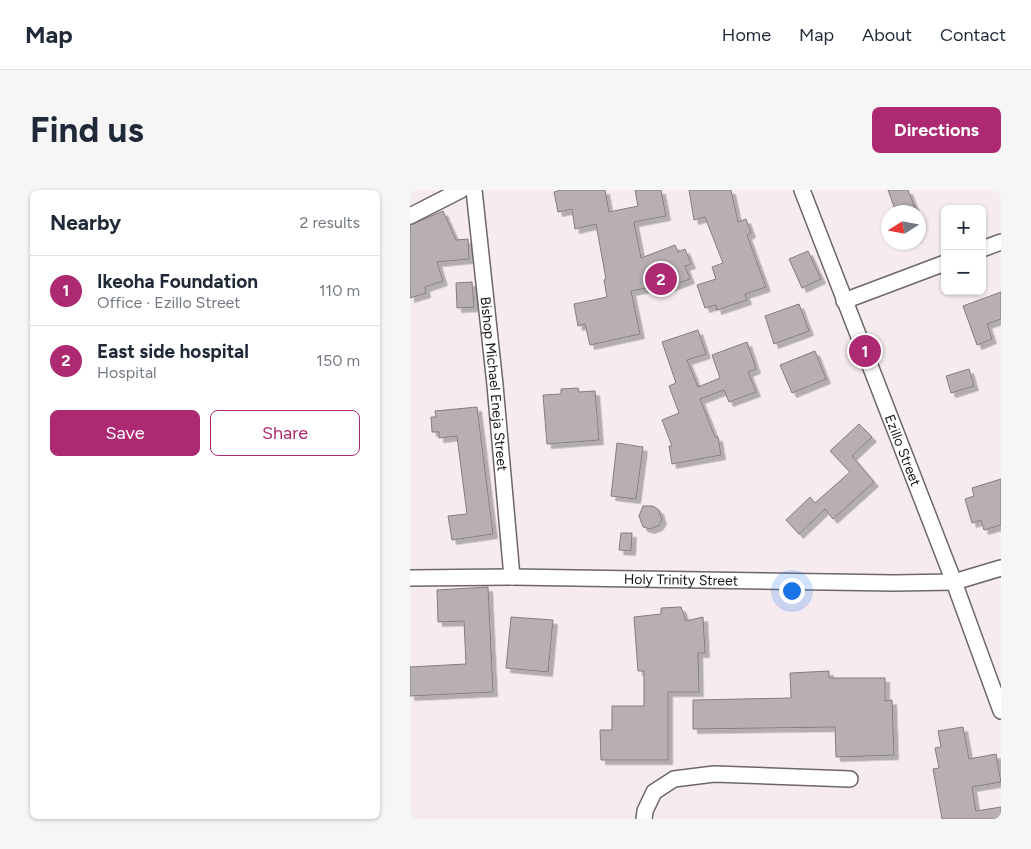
<!DOCTYPE html>
<meta charset="utf-8">
<style>
body{margin:0;font-family:Figtree,sans-serif;background:#f6f6f7;color:#1f2937}
.controls{position:absolute;right:15px;top:15px;display:grid;overflow:hidden;border-radius:8px;box-shadow:0 1px 4px #0004}
.controls button{width:45px;height:45px;display:grid;place-items:center;padding:0;border:0;border-bottom:1px solid #e0e1e3;background:#fff;color:#1f2937;font:25px sans-serif}
.compass{position:absolute;left:471px;top:15px;width:45px;height:45px;border-radius:50%;background:#fff;box-shadow:0 1px 4px #0004;rotate:259deg}
.you{position:absolute;left:381px;top:400px;width:18px;height:18px;margin:-12px;border:4px solid #fff;border-radius:50%;background:#1a73e8;box-shadow:0 0 0 8px #1a73e833}
.badge{display:grid;place-items:center;width:32px;height:32px;border-radius:50%;background:#ad2972;color:#fff;font-size:16px;font-weight:700}
.pin{position:absolute;translate:-50% -50%;border:2px solid #fff;box-shadow:0 1px 5px #0006}
.list{margin:0;padding:0;list-style:none}
h2{display:flex;justify-content:space-between;align-items:center;height:65px;margin:0;padding:0 20px;font-size:21px}
h2 small{font-size:16px;font-weight:400;color:#747a83}
.list li{display:grid;grid-template-columns:32px 1fr auto;gap:15px;align-items:center;box-sizing:border-box;height:70px;padding:0 20px;border-top:1px solid #e0e1e3}
.list b{display:block;font-size:19px;white-space:nowrap}
.list p{margin:0;font-size:16px;white-space:nowrap;color:#747a83}
.list em{font-size:16px;font-style:normal;color:#747a83}
.actions{display:flex;gap:10px;padding:15px 20px}
.actions a{flex:1;padding:11px 0;border:1px solid #ad2972;border-radius:8px;text-align:center;font-size:18px;color:#ad2972}
.actions .main{background:#ad2972;color:#fff}
.map{position:relative;flex:none;width:591px;height:629px;overflow:hidden;border-radius:8px}
header{display:flex;align-items:center;gap:30px;box-sizing:border-box;height:70px;padding:0 25px;background:#fff;border-bottom:1px solid #e0e1e3}
header strong{font-size:24px}
nav{display:flex;gap:28px;margin-inline-start:auto;font-size:18px}
.intro{display:flex;align-items:center;justify-content:space-between;box-sizing:border-box;height:120px;padding:0 30px}
h1{margin:0;font-size:35px}
.button{padding:12px 22px;border-radius:8px;background:#ad2972;color:#fff;font-size:18px;font-weight:700}
main{display:flex;gap:30px;padding:0 30px}
aside{flex:1;background:#fff;border-radius:8px;box-shadow:0 1px 4px #0004}
.map>svg:first-child{display:block}
.building{fill:#b8afb3;stroke:#857d80;filter:url(#shadow)}
.lines{fill:none;stroke-linecap:round;stroke-linejoin:round}
.minor-casing{stroke:#6e6669;stroke-width:18}
.minor{stroke:#fff;stroke-width:15}
.labels{text-anchor:middle;dominant-baseline:central;stroke-width:4.5;stroke-linejoin:round;paint-order:stroke}
.street-label{font-size:14px;fill:#181416;stroke:#fff}
</style>
<header>
<strong>Map</strong>
<nav><a>Home</a><a>Map</a><a>About</a><a>Contact</a></nav>
</header>
<div class="intro"><h1>Find us</h1><a class="button">Directions</a></div>
<main>
<aside>
<h2>Nearby<small>2 results</small></h2>
<ul class="list">
<li><span class="badge">1</span><div><b>Ikeoha Foundation</b><p>Office · Ezillo Street</p></div><em>110 m</em></li>
<li><span class="badge">2</span><div><b>East side hospital</b><p>Hospital</p></div><em>150 m</em></li>
</ul>
<div class="actions"><a class="main">Save</a><a>Share</a></div>
</aside>
<div class="map">
<svg width="591" height="629" viewBox="0 0 591 629">
<defs>
<filter id="shadow"><feDropShadow dx="4.5" dy="4.5" stdDeviation="0" flood-color="#0004"/></filter>
</defs>
<rect width="100%" height="100%" fill="#f6ecf0"/>
<path class="building" d="M 151,0 L 195,0 L 199,22 L 228,16 L 225,0 L 251,0 L 256,26 L 224,32 L 231,68 L 265,55 L 268,62 L 275,59 L 281,74 L 275,76 L 280,89 L 248,101 L 246,96 L 221,101 L 230,144 L 180,155 L 175,134 L 168,136 L 164,114 L 197,107 L 194,90 L 196,89 L 186,34 L 165,39 L 162,19 L 148,22 L 144,2 Z
M 279,0 L 321,0 L 328,32 L 336,29 L 341,43 L 337,45 L 356,97 L 335,104 L 337,110 L 307,120 L 306,115 L 295,118 L 287,95 L 306,89 L 302,77 L 313,73 L 295,27 L 284,30 Z
M 478,0 L 498,0 L 505,18 L 494,22 L 486,22 Z
M 33,21 L 46,50 L 58,49 L 59,69 L 27,72 L 33,91 L 15,97 L 16,103 L 0,108 L 0,35 Z
M 398,61 L 411,89 L 392,98 L 379,69 Z
M 62,92 L 64,117 L 47,118 L 46,93 Z
M 591,102 L 591,129 L 577,134 L 582,149 L 567,155 L 553,116 Z
M 389,114 L 399,141 L 364,154 L 355,126 Z
M 288,140 L 296,164 L 277,170 L 288,197 L 310,188 L 302,165 L 337,152 L 346,179 L 338,182 L 346,202 L 319,212 L 314,200 L 290,209 L 305,247 L 308,247 L 311,265 L 262,274 L 259,256 L 262,256 L 252,230 L 269,223 L 259,196 L 266,193 L 252,152 Z
M 405,161 L 416,189 L 382,203 L 370,175 Z
M 559,179 L 564,196 L 541,203 L 536,186 Z
M 168,198 L 169,202 L 185,201 L 189,250 L 137,254 L 133,205 L 151,204 L 151,199 Z
M 67,217 L 83,344 L 42,350 L 38,326 L 57,324 L 47,246 L 29,248 L 29,242 L 22,242 L 21,227 L 26,227 L 25,221 Z
M 449,234 L 462,247 L 442,266 L 464,292 L 423,329 L 415,319 L 389,344 L 376,330 L 400,307 L 405,313 L 440,282 L 420,261 Z
M 207,253 L 233,257 L 226,309 L 201,306 Z
M 591,289 L 591,335 L 574,340 L 571,330 L 562,333 L 555,309 L 564,306 L 562,298 Z
M 233,316 L 243,316 L 249,320 L 252,330 L 248,336 L 240,339 L 233,337 L 229,326 Z
M 211,343 L 222,343 L 221,361 L 209,360 Z
M 78,397 L 83,502 L 0,506 L 0,477 L 56,474 L 54,431 L 28,432 L 27,400 Z
M 271,417 L 276,431 L 293,427 L 295,463 L 288,463 L 289,502 L 258,502 L 258,570 L 191,570 L 190,540 L 202,540 L 202,516 L 234,516 L 234,481 L 228,481 L 224,427 L 251,424 L 251,418 Z
M 101,427 L 143,430 L 138,482 L 96,478 Z
M 419,481 L 419,488 L 475,488 L 475,511 L 482,510 L 484,565 L 426,567 L 425,537 L 283,539 L 283,510 L 381,508 L 380,483 Z
M 553,537 L 559,569 L 586,564 L 591,592 L 562,597 L 566,621 L 591,617 L 591,629 L 532,629 L 523,579 L 529,578 L 525,558 L 531,557 L 528,541 Z"/>
<g class="lines">
<g class="minor-casing">
<g id="minor">
<path id="s1" d="M 64,0 L 85,195 L 102,387"/>
<path id="s2" d="M 392,0 L 544,392 L 591,521"/>
<path d="M 0,26 L 51,0"/>
<path d="M 572,59 L 591,52"/>
<path d="M 434,111 L 535,73"/>
<path id="s3" d="M 0,388 L 102,387 L 484,393 L 544,392 L 591,378"/>
<path d="M 234,629 L 235,621 L 244,602 L 264,589 L 304,584 L 440,589"/>
</g>
</g>
<use href="#minor" class="minor"/>
</g>
<g class="labels">
<g class="street-label">
<text stroke="none"><textPath href="#s1" startOffset="195">Bishop Michael Eneja Street</textPath></text>
<text stroke="none"><textPath href="#s2" startOffset="279">Ezillo Street</textPath></text>
<text stroke="none"><textPath href="#s3" startOffset="271">Holy Trinity Street</textPath></text>
</g>
</g>
</svg>
<div class="controls">
<button>+</button>
<button>−</button>
</div>
<svg class="compass" viewBox="-18 -18 36 36"><path d="M0-13l5 13h-10z" fill="#e53935"/><path d="M0 13l5-13h-10z" fill="#747a83"/></svg>
<div class="you"></div>
<div class="pin badge" style="left:455px;top:161px">1</div>
<div class="pin badge" style="left:251px;top:89px">2</div>
</div>
</main>
